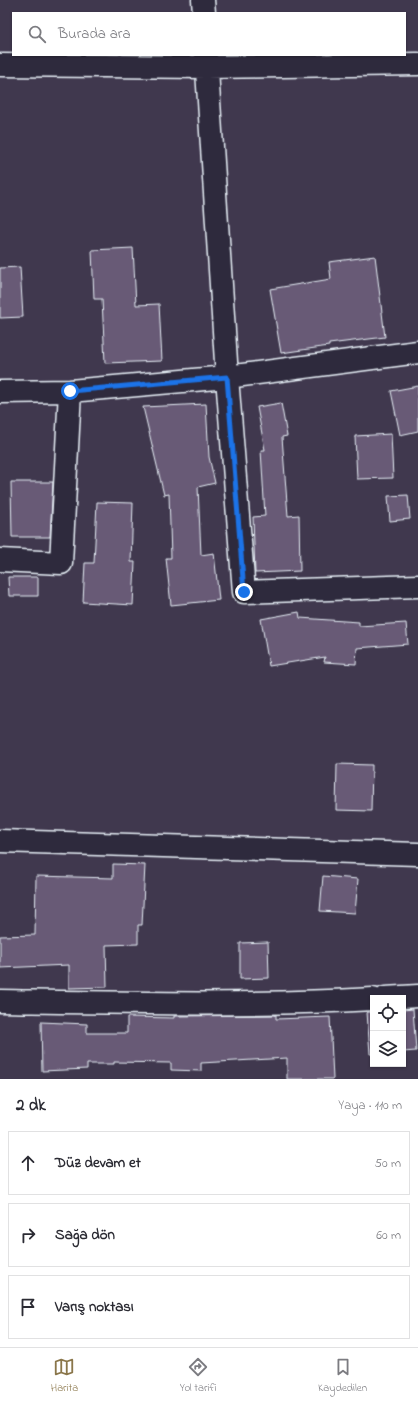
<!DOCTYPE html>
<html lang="tr">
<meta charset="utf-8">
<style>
body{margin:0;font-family:"Indie Flower",sans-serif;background:#f7f7f7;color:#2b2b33}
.controls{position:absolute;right:12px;bottom:12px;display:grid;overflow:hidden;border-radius:0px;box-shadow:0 1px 3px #0004}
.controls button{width:36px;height:36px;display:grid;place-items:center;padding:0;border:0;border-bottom:1px solid #e1e1e2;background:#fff;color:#2b2b33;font:20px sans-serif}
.stop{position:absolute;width:12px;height:12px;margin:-9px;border:3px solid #1a73e8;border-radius:50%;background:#fff}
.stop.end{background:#1a73e8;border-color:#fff;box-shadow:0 1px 4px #0008}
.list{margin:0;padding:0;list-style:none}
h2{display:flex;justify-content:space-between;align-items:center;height:52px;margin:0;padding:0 16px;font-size:17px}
h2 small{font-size:13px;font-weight:400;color:#7c7c81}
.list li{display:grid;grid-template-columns:26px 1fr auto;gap:12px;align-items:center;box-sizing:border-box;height:64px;margin:0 8px 8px;padding:0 8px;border:1px solid #e1e1e2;border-radius:0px}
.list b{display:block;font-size:15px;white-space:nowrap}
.list em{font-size:13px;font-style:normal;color:#7c7c81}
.icon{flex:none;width:22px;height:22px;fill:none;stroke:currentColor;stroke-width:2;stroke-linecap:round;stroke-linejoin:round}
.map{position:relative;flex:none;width:418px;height:1079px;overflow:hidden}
.search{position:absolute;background:#fff;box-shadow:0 1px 3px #0004;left:12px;right:12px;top:12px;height:44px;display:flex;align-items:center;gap:10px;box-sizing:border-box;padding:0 14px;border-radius:0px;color:#7c7c81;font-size:15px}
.sheet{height:268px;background:#fff}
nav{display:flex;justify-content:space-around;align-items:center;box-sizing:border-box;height:56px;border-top:1px solid #e1e1e2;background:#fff;font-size:11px;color:#7c7c81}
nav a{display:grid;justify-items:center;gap:2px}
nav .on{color:#8a764a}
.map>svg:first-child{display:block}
.building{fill:#685a76;stroke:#e8f1f8}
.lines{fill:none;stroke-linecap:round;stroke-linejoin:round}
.minor-casing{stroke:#e8f1f8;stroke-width:25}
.minor{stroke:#2f2a3d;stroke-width:22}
.route{stroke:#1a73e8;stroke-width:5}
</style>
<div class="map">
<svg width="418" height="1079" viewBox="0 0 418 1079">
<rect width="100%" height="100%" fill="#40384e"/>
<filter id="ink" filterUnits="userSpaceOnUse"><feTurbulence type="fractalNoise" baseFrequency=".025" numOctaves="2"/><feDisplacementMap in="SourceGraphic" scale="8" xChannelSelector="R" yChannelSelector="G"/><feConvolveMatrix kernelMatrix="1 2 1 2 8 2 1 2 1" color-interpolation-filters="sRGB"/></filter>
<g filter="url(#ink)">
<path class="building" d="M 133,248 L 136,305 L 159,304 L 162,361 L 105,363 L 102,299 L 94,299 L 92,250 Z
M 375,256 L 385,337 L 329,344 L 329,346 L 281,353 L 270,289 L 331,279 L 329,262 Z
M 20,267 L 23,317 L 0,318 L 0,268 Z
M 418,386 L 418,431 L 400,435 L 391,391 Z
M 281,403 L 287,436 L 282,437 L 288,516 L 299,515 L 300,571 L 255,573 L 253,517 L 265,516 L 261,450 L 265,450 L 257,407 Z
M 206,404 L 209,457 L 215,483 L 198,487 L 201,555 L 214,553 L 219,600 L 171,605 L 166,558 L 171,558 L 169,494 L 164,495 L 143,407 Z
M 391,434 L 393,478 L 357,479 L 355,436 Z
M 11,482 L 53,482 L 50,537 L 12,537 Z
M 408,495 L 410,519 L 390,521 L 388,496 Z
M 97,502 L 133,503 L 131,562 L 135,562 L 133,605 L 83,602 L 85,563 L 94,563 Z
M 8,577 L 38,577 L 38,596 L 9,596 Z
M 299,612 L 300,618 L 359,622 L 359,626 L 406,623 L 408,644 L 357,648 L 356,664 L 324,662 L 325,657 L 269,666 L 261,619 Z
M 337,764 L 372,765 L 371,811 L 336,810 Z
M 113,864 L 145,865 L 142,925 L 138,925 L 138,944 L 106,945 L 107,987 L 69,988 L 69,965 L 0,968 L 0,936 L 35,935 L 36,876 L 113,878 Z
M 323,876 L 358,879 L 355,913 L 320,911 Z
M 268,942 L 269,978 L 240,979 L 240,943 Z
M 413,1009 L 416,1051 L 403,1052 L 403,1010 Z
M 367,1012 L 373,1012 L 373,1054 L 370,1054 Z
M 276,1015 L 276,1019 L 330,1017 L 333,1079 L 287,1079 L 287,1058 L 201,1063 L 201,1071 L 171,1070 L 171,1063 L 114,1062 L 114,1064 L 87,1064 L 87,1069 L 42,1071 L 41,1022 L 87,1024 L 87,1033 L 127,1033 L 127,1017 L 174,1018 L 174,1016 Z"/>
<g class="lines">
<g class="minor-casing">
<path id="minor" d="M 203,0 L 204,13
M 206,55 L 227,377 L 244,592 L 418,586
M 0,65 L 206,67 L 418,64
M 0,392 L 70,391 L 227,377 L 418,352
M 0,560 L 61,563 L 70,391
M 0,841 L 418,854
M 385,998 L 418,996
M 0,1001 C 124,1003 249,1006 373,999"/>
</g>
<use href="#minor" class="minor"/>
</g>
</g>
<g class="lines" filter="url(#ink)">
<path class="route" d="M 70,391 L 227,377 L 244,592"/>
</g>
</svg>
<div class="controls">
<button><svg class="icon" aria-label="locate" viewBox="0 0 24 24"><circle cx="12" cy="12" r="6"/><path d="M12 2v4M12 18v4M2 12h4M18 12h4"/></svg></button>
<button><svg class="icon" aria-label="layers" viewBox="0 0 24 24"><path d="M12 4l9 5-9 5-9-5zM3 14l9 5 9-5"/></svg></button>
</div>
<div class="stop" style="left:70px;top:391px"></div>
<div class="stop end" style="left:244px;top:592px"></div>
<div class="search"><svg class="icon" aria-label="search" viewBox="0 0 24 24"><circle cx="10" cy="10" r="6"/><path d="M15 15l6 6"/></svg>Burada ara</div>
</div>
<section class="sheet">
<h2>2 dk<small>Yaya · 110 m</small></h2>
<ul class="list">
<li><svg class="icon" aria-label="ahead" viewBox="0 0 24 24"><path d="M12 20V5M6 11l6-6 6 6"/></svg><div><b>Düz devam et</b></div><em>50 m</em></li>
<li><svg class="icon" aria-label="right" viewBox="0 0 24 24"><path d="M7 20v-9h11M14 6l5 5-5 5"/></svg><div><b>Sağa dön</b></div><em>60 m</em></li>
<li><svg class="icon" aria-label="arrive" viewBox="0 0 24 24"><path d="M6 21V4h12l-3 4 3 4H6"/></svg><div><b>Varış noktası</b></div></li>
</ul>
</section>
<nav>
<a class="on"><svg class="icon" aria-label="map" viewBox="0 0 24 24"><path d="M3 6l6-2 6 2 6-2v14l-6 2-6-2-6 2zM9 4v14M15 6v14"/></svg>Harita</a>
<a><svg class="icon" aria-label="directions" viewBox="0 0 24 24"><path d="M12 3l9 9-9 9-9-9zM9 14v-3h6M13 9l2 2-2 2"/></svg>Yol tarifi</a>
<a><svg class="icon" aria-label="saved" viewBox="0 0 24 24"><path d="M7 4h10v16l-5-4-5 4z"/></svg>Kaydedilen</a>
</nav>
